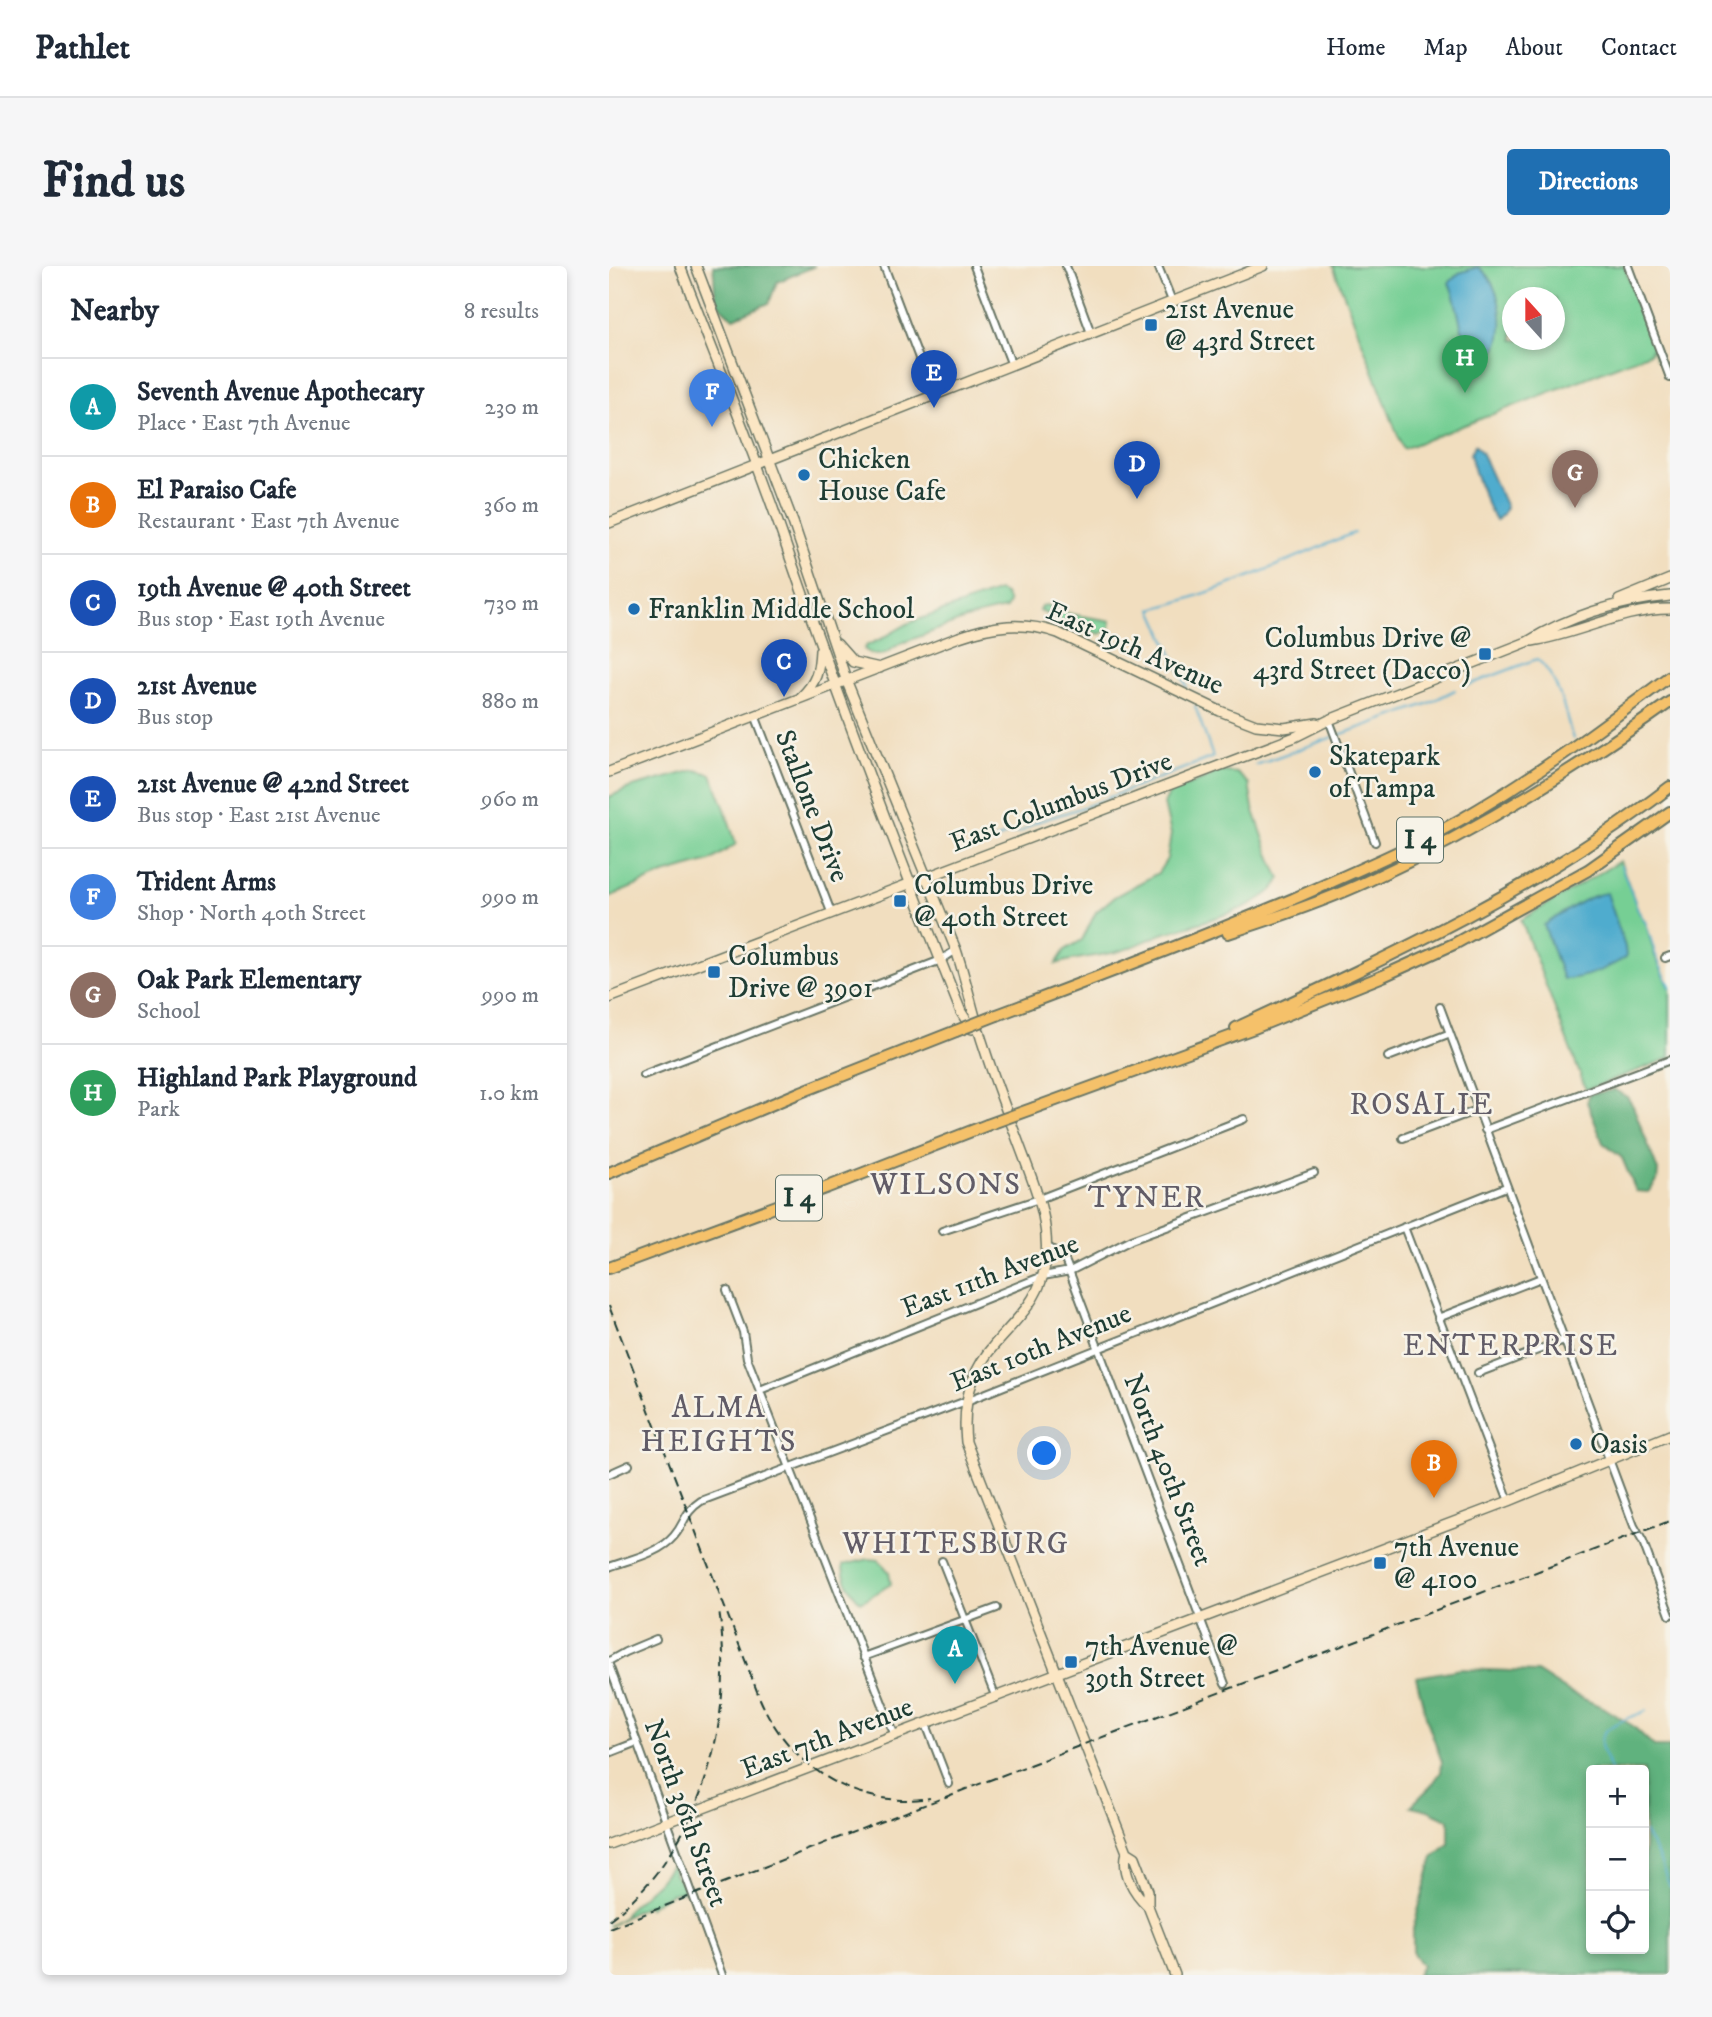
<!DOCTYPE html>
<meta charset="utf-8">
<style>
body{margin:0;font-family:"IM FELL DW Pica",serif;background:#f6f6f7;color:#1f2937}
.controls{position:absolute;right:21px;bottom:21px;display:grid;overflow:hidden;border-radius:7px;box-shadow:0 4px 10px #0003}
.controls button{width:63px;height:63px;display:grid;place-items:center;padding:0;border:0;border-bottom:2px solid #e0e1e3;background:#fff;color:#1f2937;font:35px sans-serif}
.compass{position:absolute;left:893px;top:21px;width:63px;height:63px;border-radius:50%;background:#fff;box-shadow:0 4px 10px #0003;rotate:339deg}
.you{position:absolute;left:436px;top:1188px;width:24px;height:24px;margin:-18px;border:5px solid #fff;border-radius:50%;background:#1a73e8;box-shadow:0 0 0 10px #1a73e833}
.badge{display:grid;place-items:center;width:46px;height:46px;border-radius:50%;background:#1f6fb2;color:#fff;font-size:23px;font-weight:700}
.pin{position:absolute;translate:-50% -58px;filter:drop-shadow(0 2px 4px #0008)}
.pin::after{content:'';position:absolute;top:37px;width:24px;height:21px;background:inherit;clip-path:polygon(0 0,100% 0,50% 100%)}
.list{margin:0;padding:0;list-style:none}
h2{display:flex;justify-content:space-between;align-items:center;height:91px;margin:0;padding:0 28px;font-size:30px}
h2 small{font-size:23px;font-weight:400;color:#747a83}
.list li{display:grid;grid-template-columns:46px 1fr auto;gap:21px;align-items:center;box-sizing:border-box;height:98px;padding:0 28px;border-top:2px solid #e0e1e3}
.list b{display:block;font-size:26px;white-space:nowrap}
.list p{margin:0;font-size:23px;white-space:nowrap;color:#747a83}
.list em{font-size:23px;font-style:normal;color:#747a83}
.icon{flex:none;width:38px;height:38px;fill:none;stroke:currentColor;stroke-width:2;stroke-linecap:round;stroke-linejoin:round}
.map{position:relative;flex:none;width:1061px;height:1709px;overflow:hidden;border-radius:7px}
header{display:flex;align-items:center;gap:42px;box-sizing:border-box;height:98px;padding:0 35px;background:#fff;border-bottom:2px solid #e0e1e3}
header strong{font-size:33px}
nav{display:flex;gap:38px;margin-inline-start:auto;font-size:24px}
.intro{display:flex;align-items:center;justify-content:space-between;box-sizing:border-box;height:168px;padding:0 42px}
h1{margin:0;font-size:49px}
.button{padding:18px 32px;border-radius:7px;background:#1f6fb2;color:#fff;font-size:24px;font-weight:700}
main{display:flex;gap:42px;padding:0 42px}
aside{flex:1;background:#fff;border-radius:7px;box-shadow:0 4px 10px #0003}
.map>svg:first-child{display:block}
.green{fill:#76cf94;stroke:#4a8664;stroke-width:2;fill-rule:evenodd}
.forest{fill:#60b27e;stroke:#407859;stroke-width:2;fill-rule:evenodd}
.water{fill:#50acce;stroke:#387481;stroke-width:2}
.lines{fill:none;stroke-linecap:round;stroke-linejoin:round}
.stream{stroke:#50acce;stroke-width:2}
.street-casing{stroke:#687565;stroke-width:10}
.secondary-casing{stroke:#687565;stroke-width:12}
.highway-casing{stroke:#687565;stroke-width:14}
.street{stroke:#fff;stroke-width:6}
.secondary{stroke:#fbe6c4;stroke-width:9}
.highway{stroke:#f5c16b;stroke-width:10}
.rail{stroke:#1f3d34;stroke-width:2;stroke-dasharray:10 5;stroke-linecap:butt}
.highway-bridge-casing{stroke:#687565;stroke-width:14;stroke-linecap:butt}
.highway-bridge{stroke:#f5c16b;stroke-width:10}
.poi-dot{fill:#1f6fb2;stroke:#f7f3e8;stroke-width:2.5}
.labels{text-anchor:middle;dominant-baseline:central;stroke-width:5;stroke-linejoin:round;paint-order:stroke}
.shield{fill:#f7f3e8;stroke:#60746a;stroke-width:2}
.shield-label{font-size:26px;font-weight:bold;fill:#1f3d34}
.poi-label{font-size:28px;fill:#1f3d34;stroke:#f7f3e8;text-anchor:start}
.street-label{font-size:28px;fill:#1f3d34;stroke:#f7f3e8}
.neighbourhood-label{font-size:30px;letter-spacing:2px;fill:#615c67;stroke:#f7f3e8}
</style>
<header>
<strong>Pathlet</strong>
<nav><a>Home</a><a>Map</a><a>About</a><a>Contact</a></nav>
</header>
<div class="intro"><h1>Find us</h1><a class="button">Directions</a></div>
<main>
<aside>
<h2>Nearby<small>8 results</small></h2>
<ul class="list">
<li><span class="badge" style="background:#0f9aa8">A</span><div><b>Seventh Avenue Apothecary</b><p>Place · East 7th Avenue</p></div><em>230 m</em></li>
<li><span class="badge" style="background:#e8710a">B</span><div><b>El Paraiso Cafe</b><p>Restaurant · East 7th Avenue</p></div><em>360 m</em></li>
<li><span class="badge" style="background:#1a4fb4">C</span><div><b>19th Avenue @ 40th Street</b><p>Bus stop · East 19th Avenue</p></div><em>730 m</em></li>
<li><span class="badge" style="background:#1a4fb4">D</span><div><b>21st Avenue</b><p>Bus stop</p></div><em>880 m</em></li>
<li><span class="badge" style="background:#1a4fb4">E</span><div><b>21st Avenue @ 42nd Street</b><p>Bus stop · East 21st Avenue</p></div><em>960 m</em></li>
<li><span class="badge" style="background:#3f7fe0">F</span><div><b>Trident Arms</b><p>Shop · North 40th Street</p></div><em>990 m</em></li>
<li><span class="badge" style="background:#8d6e63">G</span><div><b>Oak Park Elementary</b><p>School</p></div><em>990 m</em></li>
<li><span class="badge" style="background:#2e9e5b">H</span><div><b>Highland Park Playground</b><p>Park</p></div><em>1.0 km</em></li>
</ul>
</aside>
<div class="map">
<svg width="1061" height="1709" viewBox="0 0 1061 1709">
<rect width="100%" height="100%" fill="#f7f3e8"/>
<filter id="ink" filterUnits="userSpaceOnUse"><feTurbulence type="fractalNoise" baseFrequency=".0143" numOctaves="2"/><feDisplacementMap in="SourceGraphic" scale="14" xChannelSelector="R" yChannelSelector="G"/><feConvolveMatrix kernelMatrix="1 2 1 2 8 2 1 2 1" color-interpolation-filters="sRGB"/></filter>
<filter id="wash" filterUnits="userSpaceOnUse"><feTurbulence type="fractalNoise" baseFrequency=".00686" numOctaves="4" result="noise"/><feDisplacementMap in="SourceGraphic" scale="28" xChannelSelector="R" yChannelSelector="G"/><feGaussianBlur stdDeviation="1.57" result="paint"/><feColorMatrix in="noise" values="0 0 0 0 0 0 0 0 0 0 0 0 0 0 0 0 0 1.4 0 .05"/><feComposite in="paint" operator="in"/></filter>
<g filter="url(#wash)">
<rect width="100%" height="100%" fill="#f1debf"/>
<path class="green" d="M 724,0 L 1015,0 L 1050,92 L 1047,93 L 1044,85 L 1041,84 L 1041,87 L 794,183 ZM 904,32 L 946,32 L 946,74 L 904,74 Z
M 390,325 L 396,328 L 400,336 L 397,343 C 360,349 327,365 293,377 C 284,380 281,388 270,389 C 263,389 260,387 255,383 L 258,379 L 272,373 L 300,357 Z
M 439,339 C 447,348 488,352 502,355 L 501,362 L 491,368 L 452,355 L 430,344 L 432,340 Z
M 86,504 L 102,508 L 116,543 L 127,578 L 101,595 L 55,608 L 0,631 L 0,531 L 20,522 Z
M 609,505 L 628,507 L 640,518 L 644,542 L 659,585 L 671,613 C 661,641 584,658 556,667 C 541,672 527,681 511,685 C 490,691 469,691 447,698 L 456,684 L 473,674 L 487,646 L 505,631 L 549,607 L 558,593 L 562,568 L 555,538 L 561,526 L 596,513 Z
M 1011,595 L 1030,646 L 1037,657 L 1046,690 L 1061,721 L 1061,792 L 977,824 L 912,654 Z
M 260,1293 L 270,1294 L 280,1306 L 282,1318 L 252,1336 C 242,1327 234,1312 234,1299 Z
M 64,1597 L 65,1608 L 72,1615 L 76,1626 C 62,1625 50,1633 40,1642 L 39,1639 C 26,1644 13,1653 0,1660 L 15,1651 L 18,1644 L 49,1616 Z"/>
<path class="forest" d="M 104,0 L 206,0 L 168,16 L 160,37 L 125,52 C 99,35 108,25 104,0 Z
M 1006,824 L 1018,831 L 1024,840 L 1049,905 L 1048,915 L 1039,926 L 1027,925 L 1013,892 L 994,877 L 978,836 L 980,828 Z
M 852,1403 L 928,1406 L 961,1427 L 993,1441 L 1024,1460 L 1046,1481 L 1061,1481 L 1061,1708 L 808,1709 L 813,1700 L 804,1687 L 804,1663 L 824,1591 L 840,1578 L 840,1554 L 819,1544 L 802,1540 L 822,1520 L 832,1506 L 833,1496 L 818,1454 L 807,1411 ZM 1035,1504 L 1035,1683 L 982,1683 L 982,1504 Z"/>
<path class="water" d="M 869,1 C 904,24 897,113 865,84 C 849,70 850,36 840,17 L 850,7 Z
M 866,179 L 872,186 L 897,241 L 894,248 L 887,255 C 874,233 867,212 861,188 Z
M 998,627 L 1016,681 L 1017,691 C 1000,702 975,713 954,713 L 935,659 C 954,648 977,629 998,627 Z"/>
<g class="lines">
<path class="stream" d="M 857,420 L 928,393 C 950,411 956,447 964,473
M 578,421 L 543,343 C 613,326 678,294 745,267
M 730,469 L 818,438 L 846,424
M 646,499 L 724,471
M 355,585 L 379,578 L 398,568 L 412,566 L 427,556 L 478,540 L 604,491 L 586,440
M 1012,600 L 1030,646 L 1037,657 L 1047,690 L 1061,721
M 1002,1504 C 999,1496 992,1486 992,1477 C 991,1459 1023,1451 1037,1445
M 1035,1566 L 1048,1588 L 1061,1621"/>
</g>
</g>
<g filter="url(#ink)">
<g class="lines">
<g class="street-casing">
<path id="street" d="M 275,0 L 324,129
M 365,0 L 402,97
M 457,0 L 482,67
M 549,0 L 563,35
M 1019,0 L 1061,112
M 146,449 L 222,646
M 720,454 L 766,576
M 1056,692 L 1061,690
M 831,741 L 1025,1260 L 1034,1276 L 1061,1349
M 779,791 L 839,768
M 34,809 L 332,694 L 347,684
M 876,864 L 1061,794
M 794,872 L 868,844
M 795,961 L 900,1235
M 333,965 L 430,933 L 635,853
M 439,981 L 454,990 L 458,999 L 616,1418
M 118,1024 L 134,1066 L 138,1092 L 286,1470
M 829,1052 L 932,1012
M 869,1107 L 955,1074
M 151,1124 L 434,1010 L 461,1005 L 522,974 L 705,907
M 0,1208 L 20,1199
M 333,1295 L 387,1432
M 0,1301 C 21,1293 50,1288 65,1270 C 77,1256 74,1247 92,1235 L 365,1132 L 897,921
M 254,1391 L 388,1342
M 0,1395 L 16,1386 L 47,1373
M 0,1399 L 113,1709
M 317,1458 L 340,1518
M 0,1487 L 28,1476"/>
</g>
<g class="secondary-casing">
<path id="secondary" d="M 71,0 C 105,89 142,178 173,268 C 228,429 289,588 352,746 L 363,763
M 87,0 L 184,256 L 238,416 L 347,684 C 358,716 364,749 375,781 C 386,816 400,851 413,886 C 428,926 445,965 434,1009 C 426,1038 405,1056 386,1078 C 361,1106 353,1139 357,1176 L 518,1586 L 526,1591 L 539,1625 L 539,1640 L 566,1709
M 0,257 L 654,0
M 1010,334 L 1061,313
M 923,375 C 970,368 1012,343 1061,343
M 228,378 L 244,396 L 271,402
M 192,431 C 208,416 210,404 211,384
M 0,506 L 350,371 C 384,359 414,355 449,367 L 611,445 L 647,459 L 675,462 L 708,457
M 0,732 L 686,471 L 720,454 L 918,376 C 962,349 1009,335 1061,330
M 0,1578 L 900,1235 L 1061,1169
M 518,1586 C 512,1606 525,1627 539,1640"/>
</g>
<g class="highway-casing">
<path id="highway" d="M 619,667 C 666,652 714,636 759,615 C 865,566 966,504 1061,436
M 388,749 C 487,712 586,674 684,633 C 740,608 798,584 851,554 C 925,512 993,461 1061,410
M 627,762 C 778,692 929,623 1061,521
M 425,842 L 645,762 L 774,710 L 847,677 L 979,604 L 1061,546
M 0,907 L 192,826 L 347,765
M 0,1002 L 219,921 L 378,859"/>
</g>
<use href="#street" class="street"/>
<use href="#secondary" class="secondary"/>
<use href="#highway" class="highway"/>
<path class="rail" d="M 0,1040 L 151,1433 C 180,1500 247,1544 321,1532
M 0,1654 C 92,1584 127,1455 110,1345
M 0,1662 L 226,1573 L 1061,1255"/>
<g class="highway-bridge-casing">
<path id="highway-bridge" d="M 347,765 L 388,749
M 378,859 L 425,842"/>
</g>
<use href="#highway-bridge" class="highway-bridge"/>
</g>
</g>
<g class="poi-dot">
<rect x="535" y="52" width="14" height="14" rx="3.5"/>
<circle cx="195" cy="209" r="7"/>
<circle cx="25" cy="343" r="7"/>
<rect x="869" y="381" width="14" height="14" rx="3.5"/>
<circle cx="706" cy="506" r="7"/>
<rect x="284" y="628" width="14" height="14" rx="3.5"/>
<rect x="98" y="699" width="14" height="14" rx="3.5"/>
<circle cx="967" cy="1178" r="7"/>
<rect x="764" y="1290" width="14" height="14" rx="3.5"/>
<rect x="455" y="1389" width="14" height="14" rx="3.5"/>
</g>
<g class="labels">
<g class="shield">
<rect x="788" y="551.5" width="46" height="45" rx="5"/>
<rect x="167" y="909.5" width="46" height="45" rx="5"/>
</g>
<g class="shield-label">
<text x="811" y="574">I 4</text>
<text x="190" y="932">I 4</text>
</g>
<g class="poi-label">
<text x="556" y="43">21st Avenue<tspan x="556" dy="32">@ 43rd Street</tspan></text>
<text x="209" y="193">Chicken<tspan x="209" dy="32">House Cafe</tspan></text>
<text x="39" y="343">Franklin Middle School</text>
<text x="862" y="372" text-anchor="end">Columbus Drive @<tspan x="862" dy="32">43rd Street (Dacco)</tspan></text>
<text x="720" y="490">Skatepark<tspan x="720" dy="32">of Tampa</tspan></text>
<text x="305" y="619">Columbus Drive<tspan x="305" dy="32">@ 40th Street</tspan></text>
<text x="119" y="690">Columbus<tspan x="119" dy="32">Drive @ 3901</tspan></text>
<text x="981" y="1178">Oasis</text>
<text x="785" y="1281">7th Avenue<tspan x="785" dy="32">@ 4100</tspan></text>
<text x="476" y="1380">7th Avenue @<tspan x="476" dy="32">39th Street</tspan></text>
</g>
<g class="street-label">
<text transform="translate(526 382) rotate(24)">East 19th Avenue</text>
<text transform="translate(452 536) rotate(-21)">East Columbus Drive</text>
<text transform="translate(203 540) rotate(69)">Stallone Drive</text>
<text transform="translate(381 1010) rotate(-21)">East 11th Avenue</text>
<text transform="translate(432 1082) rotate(-22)">East 10th Avenue</text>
<text transform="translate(559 1204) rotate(69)">North 40th Street</text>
<text transform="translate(218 1472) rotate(-21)">East 7th Avenue</text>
<text transform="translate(77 1547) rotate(70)">North 36th Street</text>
</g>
<g class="neighbourhood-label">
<text x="813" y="839">ROSALIE</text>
<text x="337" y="919">WILSONS</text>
<text x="538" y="932">TYNER</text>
<text x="902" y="1080">ENTERPRISE</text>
<text x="110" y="1142">ALMA<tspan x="110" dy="34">HEIGHTS</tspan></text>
<text x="347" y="1278">WHITESBURG</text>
</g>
</g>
</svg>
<div class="controls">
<button>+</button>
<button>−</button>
<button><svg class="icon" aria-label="locate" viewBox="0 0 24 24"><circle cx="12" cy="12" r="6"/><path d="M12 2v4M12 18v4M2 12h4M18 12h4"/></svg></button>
</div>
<svg class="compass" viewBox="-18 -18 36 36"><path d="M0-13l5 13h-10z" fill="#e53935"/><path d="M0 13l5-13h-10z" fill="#747a83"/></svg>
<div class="you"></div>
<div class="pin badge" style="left:346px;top:1418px;background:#0f9aa8">A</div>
<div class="pin badge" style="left:825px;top:1232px;background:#e8710a">B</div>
<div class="pin badge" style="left:175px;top:431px;background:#1a4fb4">C</div>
<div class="pin badge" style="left:528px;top:233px;background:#1a4fb4">D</div>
<div class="pin badge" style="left:325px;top:142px;background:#1a4fb4">E</div>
<div class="pin badge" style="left:103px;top:161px;background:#3f7fe0">F</div>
<div class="pin badge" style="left:966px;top:242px;background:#8d6e63">G</div>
<div class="pin badge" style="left:856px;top:127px;background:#2e9e5b">H</div>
</div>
</main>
